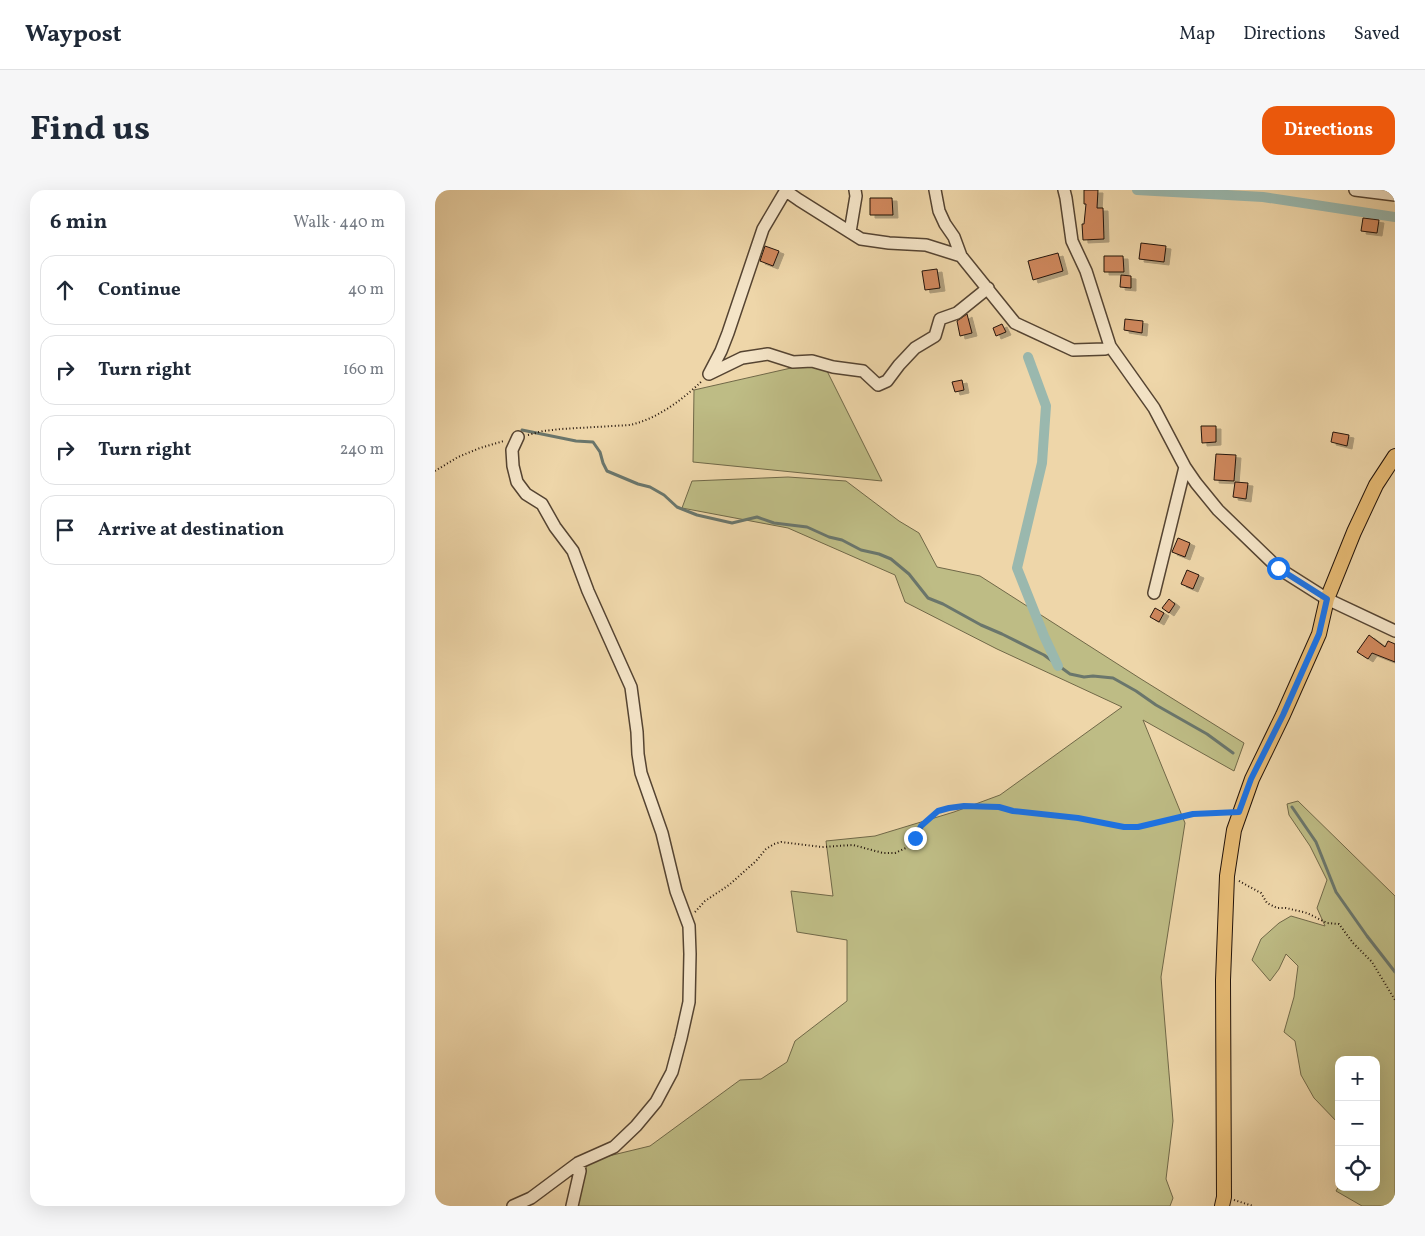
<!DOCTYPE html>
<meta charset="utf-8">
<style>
body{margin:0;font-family:Vollkorn,serif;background:#f6f6f7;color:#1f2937}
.controls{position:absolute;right:15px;bottom:15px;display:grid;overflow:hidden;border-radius:10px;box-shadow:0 5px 20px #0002}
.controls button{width:45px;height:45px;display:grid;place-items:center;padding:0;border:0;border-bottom:1px solid #e0e1e3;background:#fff;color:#1f2937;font:25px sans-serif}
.stop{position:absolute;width:15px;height:15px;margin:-11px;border:4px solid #1a73e8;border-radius:50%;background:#fff}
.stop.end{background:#1a73e8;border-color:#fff;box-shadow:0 1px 5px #0008}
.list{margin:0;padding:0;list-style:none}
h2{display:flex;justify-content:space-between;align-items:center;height:65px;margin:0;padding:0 20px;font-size:21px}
h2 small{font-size:16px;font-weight:400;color:#747a83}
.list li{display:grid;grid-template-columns:32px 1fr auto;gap:15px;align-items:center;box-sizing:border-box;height:70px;margin:0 10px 10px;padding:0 10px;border:1px solid #e0e1e3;border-radius:15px}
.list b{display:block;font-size:19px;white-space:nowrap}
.list em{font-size:16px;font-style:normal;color:#747a83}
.icon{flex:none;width:28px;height:28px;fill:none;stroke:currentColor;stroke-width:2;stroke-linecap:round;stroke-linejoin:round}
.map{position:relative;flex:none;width:960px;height:1016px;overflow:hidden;border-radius:15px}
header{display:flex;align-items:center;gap:30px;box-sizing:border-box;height:70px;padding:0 25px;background:#fff;border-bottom:1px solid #e0e1e3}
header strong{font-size:24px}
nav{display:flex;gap:28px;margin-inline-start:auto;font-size:18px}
.intro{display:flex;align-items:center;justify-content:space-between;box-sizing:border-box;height:120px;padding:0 30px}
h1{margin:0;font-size:35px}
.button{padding:12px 22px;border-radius:15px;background:#ea580c;color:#fff;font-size:18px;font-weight:700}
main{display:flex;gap:30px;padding:0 30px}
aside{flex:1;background:#fff;border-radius:15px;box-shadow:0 5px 20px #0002}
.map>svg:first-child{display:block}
.green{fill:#bebc85;stroke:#706848}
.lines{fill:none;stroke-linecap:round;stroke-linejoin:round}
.stream{stroke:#6a766c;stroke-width:3}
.canal{stroke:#9ab8ae;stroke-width:10}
.building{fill:#d0885d;stroke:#22130a;filter:url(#shadow)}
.minor-casing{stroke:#554432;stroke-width:14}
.major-casing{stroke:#22130a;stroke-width:16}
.path{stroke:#22130a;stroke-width:2;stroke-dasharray:1 2.5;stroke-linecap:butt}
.minor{stroke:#f4e4c7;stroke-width:11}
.major{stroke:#e7bb74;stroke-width:14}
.route{stroke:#1a73e8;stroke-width:6}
</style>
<header>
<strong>Waypost</strong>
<nav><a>Map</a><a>Directions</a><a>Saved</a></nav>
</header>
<div class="intro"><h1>Find us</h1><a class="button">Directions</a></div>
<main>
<aside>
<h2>6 min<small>Walk · 440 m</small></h2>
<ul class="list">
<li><svg class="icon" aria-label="ahead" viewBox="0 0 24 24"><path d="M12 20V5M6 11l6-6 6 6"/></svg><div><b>Continue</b></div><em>40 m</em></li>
<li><svg class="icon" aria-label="right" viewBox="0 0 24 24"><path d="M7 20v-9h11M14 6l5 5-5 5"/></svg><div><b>Turn right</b></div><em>160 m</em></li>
<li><svg class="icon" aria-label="right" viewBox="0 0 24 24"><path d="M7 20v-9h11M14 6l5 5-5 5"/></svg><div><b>Turn right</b></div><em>240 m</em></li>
<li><svg class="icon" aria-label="arrive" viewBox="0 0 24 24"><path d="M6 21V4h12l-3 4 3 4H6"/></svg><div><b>Arrive at destination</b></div></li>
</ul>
</aside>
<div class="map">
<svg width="960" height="1016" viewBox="0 0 960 1016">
<defs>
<filter id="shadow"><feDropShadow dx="5" dy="3" stdDeviation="0" flood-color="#0004"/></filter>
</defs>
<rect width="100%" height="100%" fill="#eed6a9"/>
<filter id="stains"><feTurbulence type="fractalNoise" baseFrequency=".004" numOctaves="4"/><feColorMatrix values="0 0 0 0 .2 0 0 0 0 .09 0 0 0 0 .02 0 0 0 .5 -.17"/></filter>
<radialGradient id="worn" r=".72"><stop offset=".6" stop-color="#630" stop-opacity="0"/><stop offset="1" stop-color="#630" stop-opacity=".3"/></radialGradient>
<path class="green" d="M 387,171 L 447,291 L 258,272 L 259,200 Z
M 353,287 L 411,291 L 464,331 L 484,343 L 502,377 L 545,386 L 706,489 L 809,553 L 799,581 L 708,530 L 750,633 L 726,787 L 738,931 L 731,989 L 738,1008 L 735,1016 L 141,1016 L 153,971 L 215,956 L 305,890 L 326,889 L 352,872 L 360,851 L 412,811 L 412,750 L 362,742 L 356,701 L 398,706 L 391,651 L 440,646 L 519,622 L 565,605 L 687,517 L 562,459 L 470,412 L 460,385 L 353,338 L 247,318 L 257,291 Z
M 863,611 L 960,706 L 960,1016 L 927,1016 L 901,1001 L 904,996 L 904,997 L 941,997 L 941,870 L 904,870 L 904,934 L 879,908 L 866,885 L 860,851 L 849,842 L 859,807 L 863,776 L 851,764 L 844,779 L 835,791 L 817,770 L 826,749 L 844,733 L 856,726 L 890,736 L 882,718 L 892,690 L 875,656 L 854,625 L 852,614 Z"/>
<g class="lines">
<path class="stream" d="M 87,240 L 141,251 L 158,252 L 165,262 L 168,273 L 172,281 L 203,294 L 215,297 L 229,305 L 242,317 L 262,325 L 297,333 L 322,327 L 339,333 L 372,337 L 394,347 L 407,350 L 426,360 L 444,364 L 456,369 L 474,384 L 493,408 L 508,414 L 546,435 L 567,444 L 609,465 L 635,484 L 649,487 L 658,486 L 678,488 L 701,501 L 721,515 L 772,544 L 798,563
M 857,617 L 881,652 L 901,702 L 932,746 L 960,782"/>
<path class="canal" d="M 702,0 L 828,7 L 960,27
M 593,167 L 611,216 L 607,273 L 582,378 L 609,446 L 623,476"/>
</g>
<path class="building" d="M 649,0 L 663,0 L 662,18 L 668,18 L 669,49 L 648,50 L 647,34 L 649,34 L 651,14 L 649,14 Z
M 435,8 L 457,8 L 458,25 L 435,25 Z
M 928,28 L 944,30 L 942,43 L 926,41 Z
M 706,53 L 731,56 L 729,72 L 704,69 Z
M 330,56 L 344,61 L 338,76 L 325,71 Z
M 623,63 L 628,81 L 598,90 L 593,71 Z
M 669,66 L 688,66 L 689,82 L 669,82 Z
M 502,79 L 505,98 L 490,100 L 487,81 Z
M 686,85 L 696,86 L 696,98 L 685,97 Z
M 532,124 L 537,143 L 525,146 L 522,131 Z
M 690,129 L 708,131 L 707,143 L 689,140 Z
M 567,134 L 571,142 L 561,146 L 558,138 Z
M 527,190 L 529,200 L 520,202 L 517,192 Z
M 766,236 L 781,236 L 781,252 L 767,253 Z
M 898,242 L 914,245 L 912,256 L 896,252 Z
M 781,264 L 801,265 L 799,291 L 779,290 Z
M 800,292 L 813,293 L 811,309 L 798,307 Z
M 743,348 L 755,353 L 750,367 L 737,362 Z
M 752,380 L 764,385 L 758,399 L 746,394 Z
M 734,409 L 740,414 L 734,423 L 727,418 Z
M 720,418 L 729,423 L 724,432 L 715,427 Z
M 934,445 L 950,457 L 953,451 L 960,454 L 960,472 L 937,463 L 933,469 L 922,462 Z"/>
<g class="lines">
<g class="minor-casing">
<path id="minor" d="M 500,0 L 504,21 L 510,34 L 519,47 L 526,66
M 629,0 L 631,8 L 637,51 L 651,81 L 675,156 L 719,218 L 750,277 L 761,293 L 783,320 L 843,378 L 892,409 L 960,441
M 920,0 L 960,5
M 351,1 L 364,10 L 426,49 L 454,53 L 491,55 L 526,66 L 580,133 L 638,160 L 670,159 L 675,156
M 415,42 L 421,6 L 420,0
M 274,184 L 307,168 L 333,164 L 358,172 L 377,171 L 398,177 L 428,181 L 443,195 L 452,191 L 464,175 L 480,158 L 500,146 L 505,129 L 522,123 L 553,98
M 274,184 L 286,161 L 293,143 L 328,39 L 351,0
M 719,403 L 750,277
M 78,1016 L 96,1008 L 143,973 L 179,957 L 201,936 L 221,912 L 237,882 L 246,848 L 254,812 L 255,764 L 254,736 L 241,701 L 227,643 L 206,583 L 203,564 L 202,542 L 196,497 L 153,401 L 138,361 L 120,337 L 107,314 L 91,304 L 82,292 L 78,276 L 77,260 L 83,247
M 137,1016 L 145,981 L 143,973"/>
</g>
<g class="major-casing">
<path id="major" d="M 787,1016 L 789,1007 L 788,790 L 792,686 L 799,640 L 817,589 L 848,525 L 884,444 L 892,409 L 919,342 L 941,295 L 960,266"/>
</g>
<path class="path" d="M 93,245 L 108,241 L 126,239 L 195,235 C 222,229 247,210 267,191
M 0,281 L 23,267 L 45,258 L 69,251
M 804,691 L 826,703 L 832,713 L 842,718 L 851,718 L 872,723 L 892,733 L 904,734 L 918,753 L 937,772 L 960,810
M 260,722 L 270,711 L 294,695 L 321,671 L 331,659 L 339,654 L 346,652 L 387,657 L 418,655 L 448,663 L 460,663 L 471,658 L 480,648 L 486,636 L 503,621 L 514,617 L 529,616 L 564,617 L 578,621 L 643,628 L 689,637 L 703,637 L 758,624 L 792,623
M 799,1010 L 818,1016"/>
<use href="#minor" class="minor"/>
<use href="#major" class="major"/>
</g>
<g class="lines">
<path class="route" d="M 480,648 L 486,636 L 503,621 L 514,618 L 529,616 L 564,617 L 578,621 L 643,628 L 689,637 L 703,637 L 758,624 L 804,622 L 816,589 L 848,525 L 884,444 L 892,409 L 843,378"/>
</g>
<rect width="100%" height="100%" filter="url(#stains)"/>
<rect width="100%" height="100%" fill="url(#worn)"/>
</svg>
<div class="controls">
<button>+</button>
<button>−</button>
<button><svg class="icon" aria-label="locate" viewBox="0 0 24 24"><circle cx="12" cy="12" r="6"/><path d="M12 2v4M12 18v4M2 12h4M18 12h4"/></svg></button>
</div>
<div class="stop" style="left:843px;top:378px"></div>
<div class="stop end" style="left:480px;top:648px"></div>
</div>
</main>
